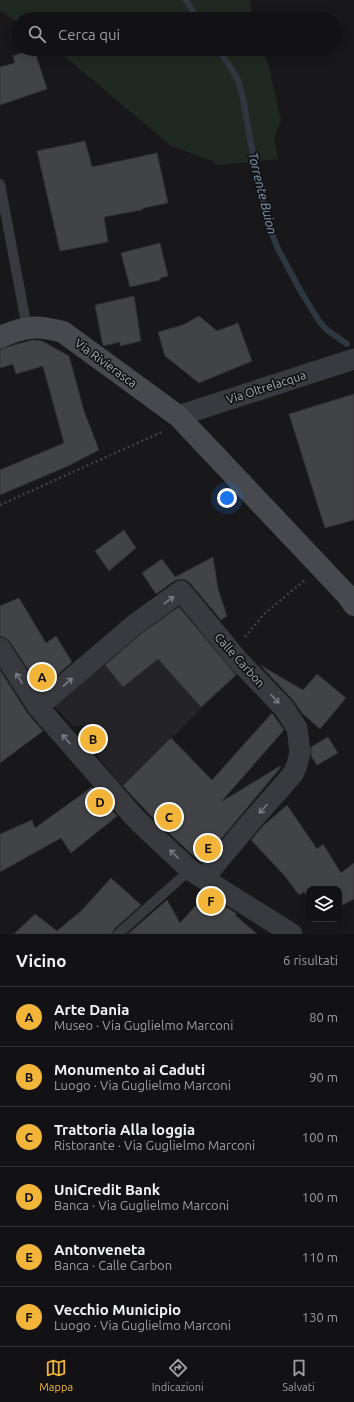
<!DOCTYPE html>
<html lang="it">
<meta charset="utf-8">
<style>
body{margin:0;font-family:Ubuntu,sans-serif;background:#1f2022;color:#f1f3f6}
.controls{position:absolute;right:12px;bottom:12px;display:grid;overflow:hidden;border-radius:8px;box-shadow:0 2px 10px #0003}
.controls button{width:36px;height:36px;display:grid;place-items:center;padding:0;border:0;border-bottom:1px solid #313234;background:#121214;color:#f1f3f6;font:20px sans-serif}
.you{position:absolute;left:227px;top:498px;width:14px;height:14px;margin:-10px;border:3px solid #fff;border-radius:50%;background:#1a73e8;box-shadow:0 0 0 6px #1a73e833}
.badge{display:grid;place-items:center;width:26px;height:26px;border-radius:50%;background:#f2b539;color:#111;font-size:13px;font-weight:700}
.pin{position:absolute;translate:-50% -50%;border:2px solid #fff;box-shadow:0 1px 4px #0006}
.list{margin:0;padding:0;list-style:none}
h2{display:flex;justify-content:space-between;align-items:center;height:52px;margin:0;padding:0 16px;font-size:17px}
h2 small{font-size:13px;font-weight:400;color:#9c9ea0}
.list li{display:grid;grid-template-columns:26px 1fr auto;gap:12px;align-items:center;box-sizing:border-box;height:60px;padding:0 16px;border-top:1px solid #313234}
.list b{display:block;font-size:15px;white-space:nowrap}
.list p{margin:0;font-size:13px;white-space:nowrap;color:#9c9ea0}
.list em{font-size:13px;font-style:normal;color:#9c9ea0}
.icon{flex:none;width:22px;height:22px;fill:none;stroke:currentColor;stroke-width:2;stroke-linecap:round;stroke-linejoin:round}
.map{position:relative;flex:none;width:354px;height:934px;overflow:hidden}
.search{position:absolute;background:#121214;box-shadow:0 2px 10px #0003;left:12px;right:12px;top:12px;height:44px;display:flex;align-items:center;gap:10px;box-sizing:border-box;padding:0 14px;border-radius:22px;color:#9c9ea0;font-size:15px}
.sheet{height:412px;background:#121214}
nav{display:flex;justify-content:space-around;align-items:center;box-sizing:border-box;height:56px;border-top:1px solid #313234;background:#121214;font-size:11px;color:#9c9ea0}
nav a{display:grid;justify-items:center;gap:2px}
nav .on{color:#f2b539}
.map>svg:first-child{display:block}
.built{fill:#242427}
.green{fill:#202921}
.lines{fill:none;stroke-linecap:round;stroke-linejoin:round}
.stream{stroke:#2e373f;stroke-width:6}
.building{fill:#424347;stroke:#323236}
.path{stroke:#3f4146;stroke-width:2.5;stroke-dasharray:2 3;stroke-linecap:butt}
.lane{stroke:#393a3f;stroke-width:10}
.street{stroke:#393a3f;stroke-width:21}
.secondary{stroke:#47494f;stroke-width:22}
.oneway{stroke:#787a83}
.labels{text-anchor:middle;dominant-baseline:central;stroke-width:3.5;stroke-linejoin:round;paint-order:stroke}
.street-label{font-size:12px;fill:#abafba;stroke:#131315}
.water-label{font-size:13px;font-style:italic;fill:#829cb5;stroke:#131315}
</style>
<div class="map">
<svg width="354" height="934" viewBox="0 0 354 934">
<rect width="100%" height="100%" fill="#18181a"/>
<path class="built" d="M 174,604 L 239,672 L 122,787 L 98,756 L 98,742 L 83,725 L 74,727 L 51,703 Z"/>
<path class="green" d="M 0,0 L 250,0 L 252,19 L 19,19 L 19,23 L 0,11 Z
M 56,49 L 261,49 L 268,63 L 281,120 L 274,138 L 278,159 L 217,165 L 212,161 L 171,146 Z"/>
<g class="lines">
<path class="stream" d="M 186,0 L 198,19
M 217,49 L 228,63 L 238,80 L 244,103 L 250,139 L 264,205 L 269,225 L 277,247 L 300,290 L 319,321 L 327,330 L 347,344"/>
</g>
<path class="building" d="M 31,50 L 33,56 L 36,55 L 47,89 L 0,105 L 0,67 L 15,63 L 13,56 Z
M 85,141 L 92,167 L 157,153 L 168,203 L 144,208 L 141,210 L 104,217 L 108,242 L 60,251 L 37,151 Z
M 160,243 L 168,276 L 160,278 L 160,280 L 130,287 L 121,253 Z
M 134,296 L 141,341 L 120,346 L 120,342 L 103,346 L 95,305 Z
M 199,316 L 217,331 L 238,323 L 252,361 L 199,383 L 165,356 L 158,332 L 183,325 Z
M 32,340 L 42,341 L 69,356 L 84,411 L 99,450 L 68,466 L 0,495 L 0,470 L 64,443 L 43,366 L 16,374 L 13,364 L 0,368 L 0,349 Z
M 354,394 L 354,520 L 325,528 L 289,414 Z
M 124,530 L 136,548 L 109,571 L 95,551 Z
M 213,557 L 218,589 L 227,616 L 221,620 L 190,583 L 186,580 L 180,579 L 174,581 L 156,594 L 142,573 L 162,559 L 175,577 Z
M 19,598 L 46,643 L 56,636 L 72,662 L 41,689 L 10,642 L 6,638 L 0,636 L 0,606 Z
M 179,607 L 236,675 L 201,707 L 158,659 L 123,687 L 105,665 L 142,633 Z
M 260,665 L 303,690 L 317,674 L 346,698 L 320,729 L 302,713 L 293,700 Z
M 0,670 L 28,714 L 43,731 L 0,763 Z
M 272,713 L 284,730 L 221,802 L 280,766 L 281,767 L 201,863 L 153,818 L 123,786 L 171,738 L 212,780 Z
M 328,737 L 338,753 L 317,765 L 311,756 L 311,747 Z
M 92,787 L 117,816 L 71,853 L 61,838 L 0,872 L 0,834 L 32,820 L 35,828 Z
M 287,805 L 317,849 L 323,844 L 341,873 L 354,863 L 354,899 L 339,907 L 339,889 L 309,889 L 309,900 L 304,892 L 299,895 L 284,875 L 251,840 L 263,826 Z
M 111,878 L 141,905 L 114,929 L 112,934 L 14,934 L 35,914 L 57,931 L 81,911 Z
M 206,894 L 237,914 L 235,915 L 257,934 L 128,934 L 167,900 L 180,923 Z"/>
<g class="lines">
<path class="path" d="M 0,505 L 164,431
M 245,637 L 264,614 L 305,580"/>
<path class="lane" d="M 0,184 L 27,328
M 118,934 L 190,870"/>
<path class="street" d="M 178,416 L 354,359
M 0,648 L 38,707 L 136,819 L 190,870 L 292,934
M 38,707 L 135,624 L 181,591 L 238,660 L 284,708 L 297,728 L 300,752 L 297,765 L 293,774 L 249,824 L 204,878"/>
<path class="secondary" d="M 0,337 C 26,326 36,325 63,332 L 178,416 L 347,595 L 354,605"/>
</g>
<defs><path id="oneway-shaft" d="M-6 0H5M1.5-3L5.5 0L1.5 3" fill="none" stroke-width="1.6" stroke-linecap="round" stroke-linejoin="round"/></defs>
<g class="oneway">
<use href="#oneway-shaft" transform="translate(169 600) rotate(-36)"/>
<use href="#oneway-shaft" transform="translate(19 678) rotate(-122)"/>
<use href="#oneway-shaft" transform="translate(68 682) rotate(-41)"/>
<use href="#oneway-shaft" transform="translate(275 699) rotate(47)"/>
<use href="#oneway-shaft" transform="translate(66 739) rotate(-131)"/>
<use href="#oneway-shaft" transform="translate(263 809) rotate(132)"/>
<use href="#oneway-shaft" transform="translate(174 854) rotate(-136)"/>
</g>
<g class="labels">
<g class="street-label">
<text transform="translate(106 363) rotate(36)">Via Rivierasca</text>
<text transform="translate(266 387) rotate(-18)">Via Oltrelacqua</text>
<text transform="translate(240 660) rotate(48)">Calle Carbon</text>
</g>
<g class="water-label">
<text transform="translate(263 193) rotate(76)">Torrente Buion</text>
</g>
</g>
</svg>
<div class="controls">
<button><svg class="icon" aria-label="layers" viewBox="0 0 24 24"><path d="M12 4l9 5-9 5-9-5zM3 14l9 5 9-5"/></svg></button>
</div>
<div class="you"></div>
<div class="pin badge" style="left:42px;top:677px">A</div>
<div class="pin badge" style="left:93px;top:739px">B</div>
<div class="pin badge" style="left:169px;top:817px">C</div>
<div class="pin badge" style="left:100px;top:802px">D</div>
<div class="pin badge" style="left:208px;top:848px">E</div>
<div class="pin badge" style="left:211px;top:901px">F</div>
<div class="search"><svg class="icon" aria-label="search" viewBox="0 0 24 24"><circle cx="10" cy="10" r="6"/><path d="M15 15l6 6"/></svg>Cerca qui</div>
</div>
<section class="sheet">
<h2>Vicino<small>6 risultati</small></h2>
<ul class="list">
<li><span class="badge">A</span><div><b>Arte Dania</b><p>Museo · Via Guglielmo Marconi</p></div><em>80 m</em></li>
<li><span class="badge">B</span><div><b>Monumento ai Caduti</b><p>Luogo · Via Guglielmo Marconi</p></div><em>90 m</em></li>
<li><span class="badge">C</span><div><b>Trattoria Alla loggia</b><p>Ristorante · Via Guglielmo Marconi</p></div><em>100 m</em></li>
<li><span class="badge">D</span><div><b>UniCredit Bank</b><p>Banca · Via Guglielmo Marconi</p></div><em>100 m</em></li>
<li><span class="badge">E</span><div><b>Antonveneta</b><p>Banca · Calle Carbon</p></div><em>110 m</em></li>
<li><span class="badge">F</span><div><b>Vecchio Municipio</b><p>Luogo · Via Guglielmo Marconi</p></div><em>130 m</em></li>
</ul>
</section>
<nav>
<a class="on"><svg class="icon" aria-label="map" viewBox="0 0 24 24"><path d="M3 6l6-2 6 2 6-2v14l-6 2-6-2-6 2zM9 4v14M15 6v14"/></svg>Mappa</a>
<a><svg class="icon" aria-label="directions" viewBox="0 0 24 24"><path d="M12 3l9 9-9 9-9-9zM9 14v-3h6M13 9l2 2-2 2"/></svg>Indicazioni</a>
<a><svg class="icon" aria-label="saved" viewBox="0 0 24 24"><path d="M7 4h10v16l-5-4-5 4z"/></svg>Salvati</a>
</nav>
